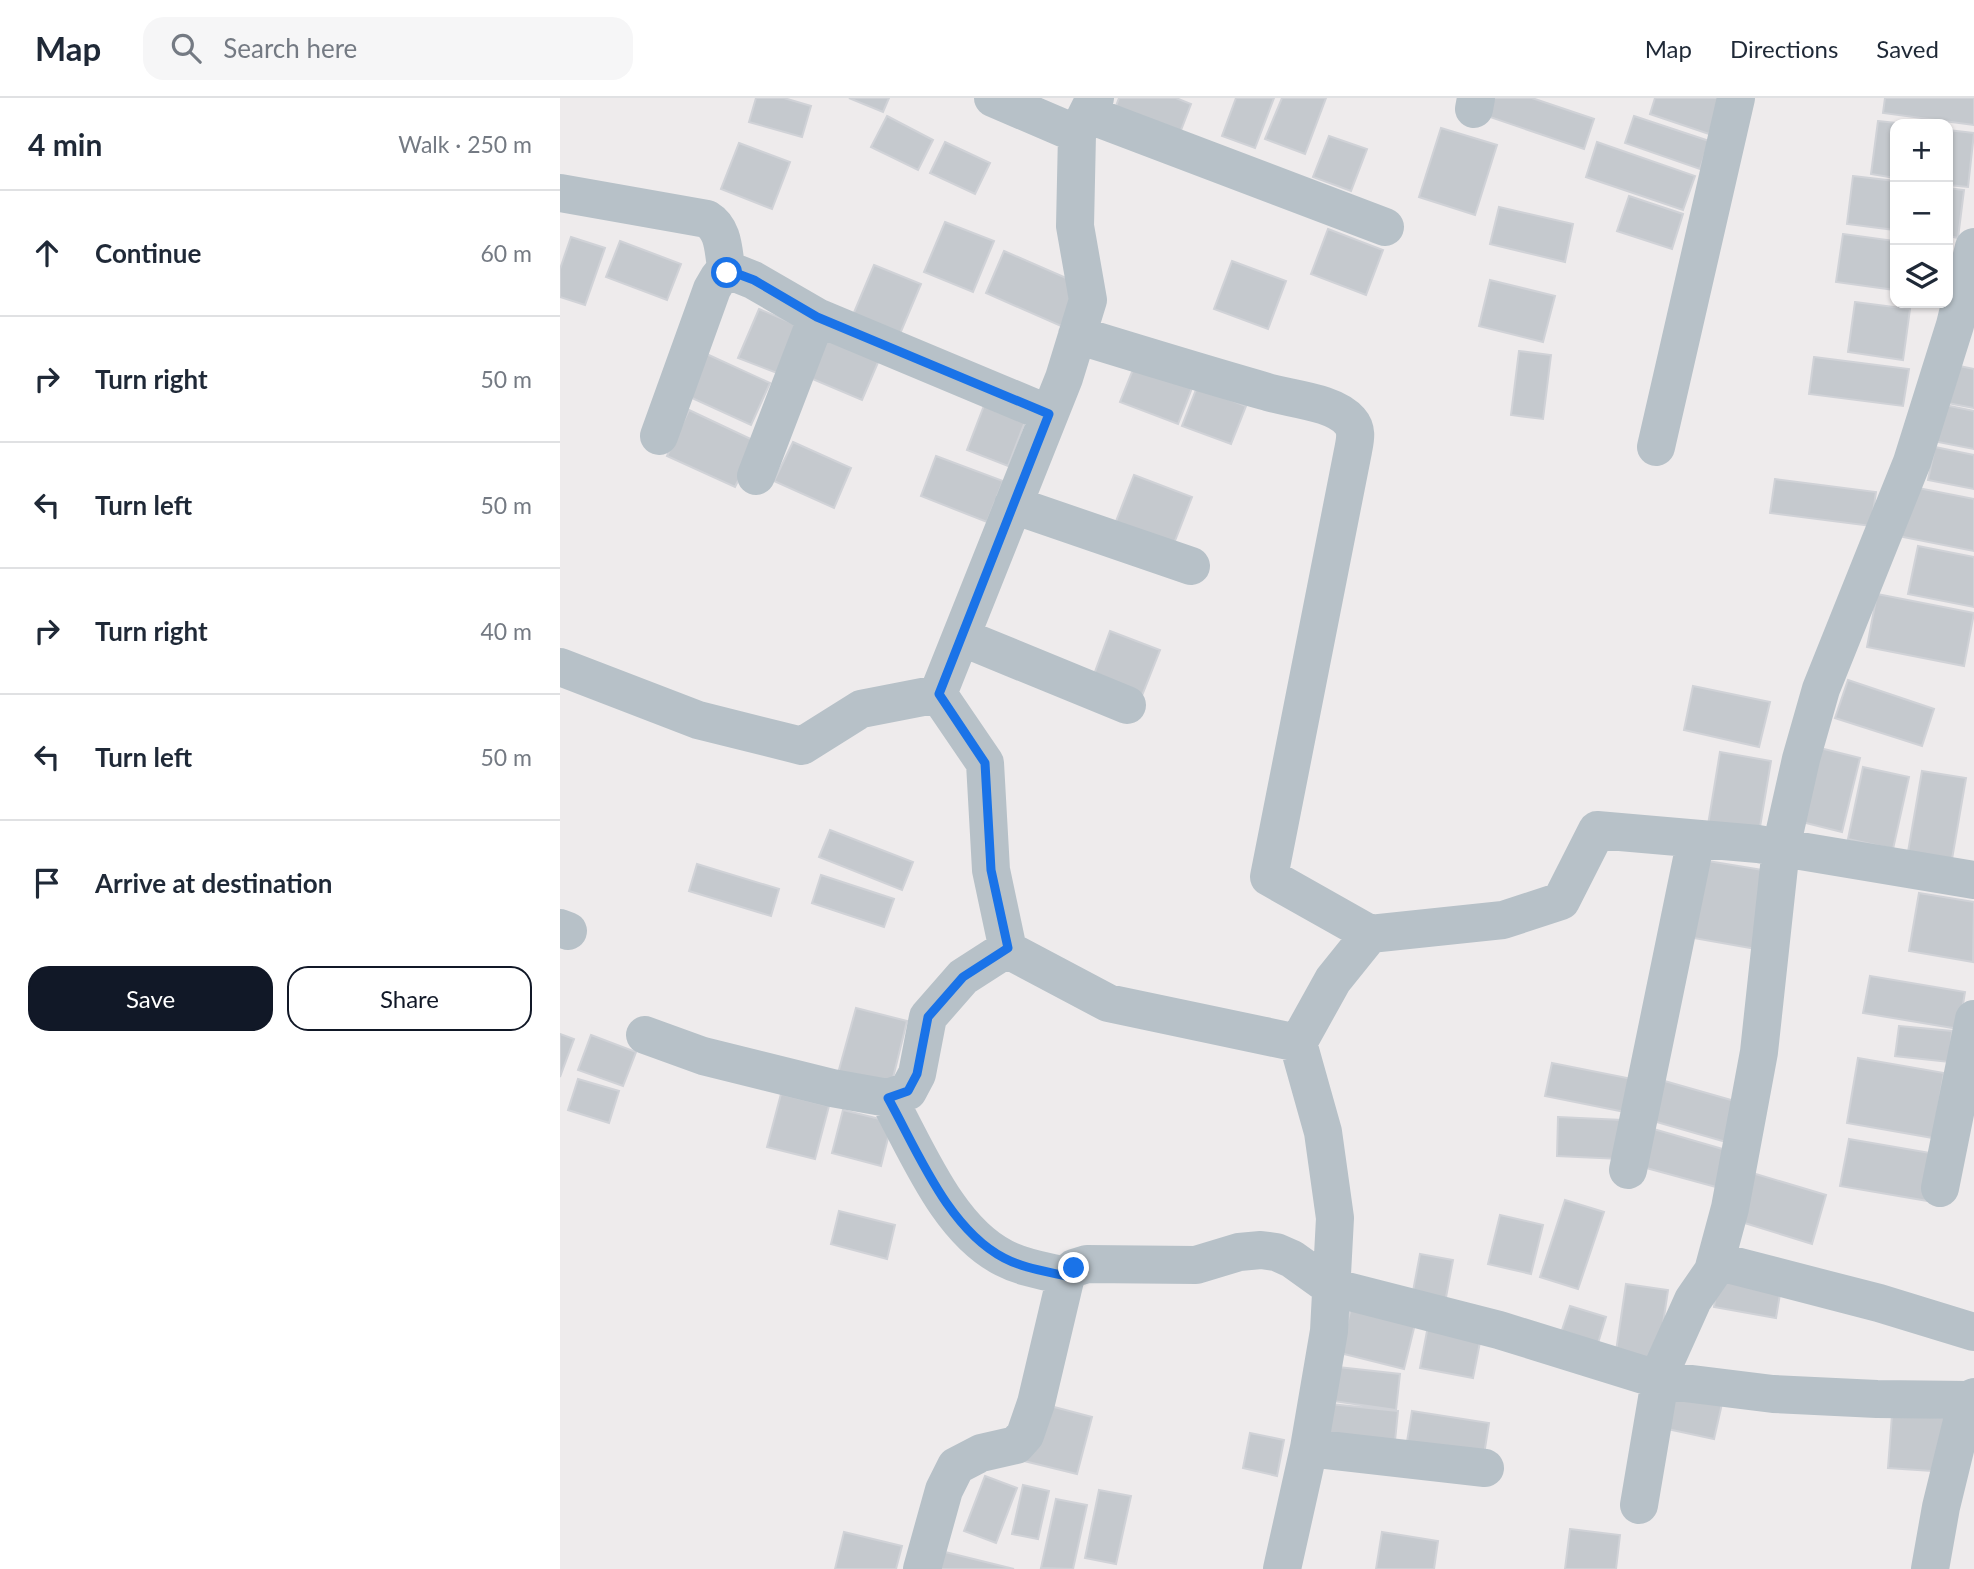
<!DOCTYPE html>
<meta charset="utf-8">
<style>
body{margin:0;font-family:Lato,sans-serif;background:#f6f6f7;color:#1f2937}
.controls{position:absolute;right:21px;top:21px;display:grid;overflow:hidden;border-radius:14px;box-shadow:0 2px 5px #0004}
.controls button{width:63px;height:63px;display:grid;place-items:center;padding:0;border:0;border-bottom:2px solid #e0e1e3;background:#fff;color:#1f2937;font:35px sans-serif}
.stop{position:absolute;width:21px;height:21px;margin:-16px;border:5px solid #1a73e8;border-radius:50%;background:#fff}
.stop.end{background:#1a73e8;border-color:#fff;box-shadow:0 2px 7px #0008}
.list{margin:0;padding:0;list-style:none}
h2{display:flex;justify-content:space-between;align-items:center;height:91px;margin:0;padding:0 28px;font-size:30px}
h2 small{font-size:23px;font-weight:400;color:#747a83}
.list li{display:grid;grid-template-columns:46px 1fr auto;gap:21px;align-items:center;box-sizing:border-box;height:126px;padding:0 28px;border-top:2px solid #e0e1e3}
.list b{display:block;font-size:26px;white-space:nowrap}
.list em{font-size:23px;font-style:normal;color:#747a83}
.actions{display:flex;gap:14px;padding:21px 28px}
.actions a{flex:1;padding:16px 0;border:2px solid #111827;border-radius:21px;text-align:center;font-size:24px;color:#111827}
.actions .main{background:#111827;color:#fff}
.icon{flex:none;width:38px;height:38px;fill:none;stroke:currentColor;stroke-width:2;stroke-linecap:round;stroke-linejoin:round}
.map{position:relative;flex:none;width:1414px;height:1471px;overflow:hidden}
header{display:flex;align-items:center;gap:42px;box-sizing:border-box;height:98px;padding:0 35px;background:#fff;border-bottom:2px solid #e0e1e3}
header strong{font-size:33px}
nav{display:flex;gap:38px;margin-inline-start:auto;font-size:24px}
.search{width:490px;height:63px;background:#f6f6f7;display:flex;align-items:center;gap:18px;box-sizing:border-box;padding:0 24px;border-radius:21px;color:#747a83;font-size:26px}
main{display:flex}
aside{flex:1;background:#fff}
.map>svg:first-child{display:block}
.building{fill:#c5c9ce;stroke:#d0d2d7;stroke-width:2}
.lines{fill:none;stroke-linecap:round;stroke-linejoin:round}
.minor{stroke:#b7c1c8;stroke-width:38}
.route{stroke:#1a73e8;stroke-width:9}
</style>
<header>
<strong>Map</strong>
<div class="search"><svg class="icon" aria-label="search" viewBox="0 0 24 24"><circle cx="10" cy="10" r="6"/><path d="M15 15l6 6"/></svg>Search here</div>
<nav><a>Map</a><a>Directions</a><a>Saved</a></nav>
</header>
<main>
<aside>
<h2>4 min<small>Walk · 250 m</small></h2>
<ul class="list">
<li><svg class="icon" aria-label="ahead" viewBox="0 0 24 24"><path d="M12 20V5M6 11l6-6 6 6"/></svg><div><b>Continue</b></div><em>60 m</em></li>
<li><svg class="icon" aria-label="right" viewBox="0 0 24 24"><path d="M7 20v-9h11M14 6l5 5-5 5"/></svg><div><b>Turn right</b></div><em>50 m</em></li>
<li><svg class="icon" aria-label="left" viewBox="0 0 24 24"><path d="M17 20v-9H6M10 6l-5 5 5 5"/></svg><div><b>Turn left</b></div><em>50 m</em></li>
<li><svg class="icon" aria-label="right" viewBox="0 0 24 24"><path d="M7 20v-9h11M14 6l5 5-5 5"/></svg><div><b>Turn right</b></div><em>40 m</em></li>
<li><svg class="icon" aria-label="left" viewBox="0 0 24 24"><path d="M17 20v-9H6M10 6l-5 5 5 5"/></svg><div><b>Turn left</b></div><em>50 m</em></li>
<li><svg class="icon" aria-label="arrive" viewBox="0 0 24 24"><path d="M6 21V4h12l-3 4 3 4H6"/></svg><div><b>Arrive at destination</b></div></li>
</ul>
<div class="actions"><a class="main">Save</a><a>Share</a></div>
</aside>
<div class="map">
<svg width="1414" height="1471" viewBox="0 0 1414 1471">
<rect width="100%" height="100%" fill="#eeebec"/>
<path class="building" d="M 196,0 L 224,0 L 251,8 L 242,39 L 189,24 Z
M 289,0 L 329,0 L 323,14 Z
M 559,0 L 616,0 L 631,6 L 618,40 L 553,16 Z
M 676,0 L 714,0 L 695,50 L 662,38 Z
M 722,0 L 766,0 L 745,56 L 705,41 Z
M 930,0 L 972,0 L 1034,21 L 1024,51 L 924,17 Z
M 1095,0 L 1161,0 L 1149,36 L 1090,16 Z
M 1325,0 L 1414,0 L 1414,27 L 1323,15 Z
M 327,18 L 373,42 L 358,72 L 311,49 Z
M 1074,18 L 1149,43 L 1140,71 L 1065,45 Z
M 1318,23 L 1346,26 L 1335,26 L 1335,80 L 1311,76 Z
M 881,30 L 937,47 L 915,117 L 859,99 Z
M 1388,32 L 1414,35 L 1408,89 L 1388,87 Z
M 769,38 L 807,51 L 791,93 L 753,79 Z
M 385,44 L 430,65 L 415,96 L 370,75 Z
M 1037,44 L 1135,78 L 1123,112 L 1026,79 Z
M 179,45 L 230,64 L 212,111 L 161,91 Z
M 1293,78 L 1335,83 L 1335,132 L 1287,126 Z
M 1388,90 L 1404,92 L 1398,140 L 1388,138 Z
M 1069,98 L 1123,116 L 1112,151 L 1057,133 Z
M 939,109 L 1013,126 L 1005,164 L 930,146 Z
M 385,124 L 434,143 L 413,194 L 364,174 Z
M 768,131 L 823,152 L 806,197 L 751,176 Z
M 1283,136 L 1335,143 L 1335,192 L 1276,184 Z
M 11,139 L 45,150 L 25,207 L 0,199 L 0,171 Z
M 60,143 L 121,166 L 107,202 L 46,179 Z
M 444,153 L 520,186 L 501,228 L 426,195 Z
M 672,163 L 726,183 L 708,231 L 654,211 Z
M 314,167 L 361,186 L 337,243 L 290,224 Z
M 930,182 L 995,198 L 983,244 L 919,228 Z
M 1295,204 L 1350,211 L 1343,262 L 1288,254 Z
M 199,211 L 237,227 L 217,275 L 178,260 Z
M 260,237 L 319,262 L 302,302 L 243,277 Z
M 140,253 L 210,285 L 191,327 L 121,295 Z
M 959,253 L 991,257 L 983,321 L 951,317 Z
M 1254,259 L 1349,271 L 1343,308 L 1249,296 Z
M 1390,266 L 1414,271 L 1414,310 L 1382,304 Z
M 574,269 L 632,290 L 618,326 L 560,304 Z
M 637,289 L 686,308 L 671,346 L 622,328 Z
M 425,305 L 466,321 L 448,368 L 407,352 Z
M 1380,306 L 1414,313 L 1414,351 L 1373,343 Z
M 129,312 L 197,344 L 175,389 L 107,358 Z
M 233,344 L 291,370 L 274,410 L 214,383 Z
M 1375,349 L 1414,357 L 1414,391 L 1368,382 Z
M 376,358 L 443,383 L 427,424 L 361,398 Z
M 574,377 L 632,399 L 613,448 L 555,426 Z
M 1215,381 L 1316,394 L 1311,428 L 1210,415 Z
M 1348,388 L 1414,401 L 1414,453 L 1338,438 Z
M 1358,448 L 1414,459 L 1414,509 L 1348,496 Z
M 1317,496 L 1414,515 L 1404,568 L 1307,549 Z
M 550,533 L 600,552 L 581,600 L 532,582 Z
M 1288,582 L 1374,611 L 1362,648 L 1275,620 Z
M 1133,588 L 1210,604 L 1199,649 L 1124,632 Z
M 1260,650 L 1300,660 L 1282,734 L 1242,724 Z
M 1160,654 L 1211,663 L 1199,735 L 1148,727 Z
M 1303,669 L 1349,679 L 1333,751 L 1288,741 Z
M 1362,673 L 1406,680 L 1392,761 L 1348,754 Z
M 270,732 L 353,764 L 342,792 L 259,759 Z
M 1142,762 L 1215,774 L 1202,852 L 1128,839 Z
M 137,766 L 219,791 L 211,818 L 129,793 Z
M 261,777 L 334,801 L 324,829 L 252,805 Z
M 1359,795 L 1414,804 L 1413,864 L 1349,853 Z
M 1310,878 L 1405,894 L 1399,931 L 1303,915 Z
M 296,910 L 347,923 L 330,992 L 277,979 Z
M 1339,928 L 1392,933 L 1389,964 L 1335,958 Z
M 0,936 L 14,941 L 0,979 Z
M 31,937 L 76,954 L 63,988 L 18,972 Z
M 1298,960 L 1384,975 L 1373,1040 L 1287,1025 Z
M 992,965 L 1077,982 L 1070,1015 L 985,998 Z
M 1094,980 L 1178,1004 L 1166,1044 L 1083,1020 Z
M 18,981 L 59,993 L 49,1025 L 8,1012 Z
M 221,996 L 269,1008 L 255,1061 L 207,1049 Z
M 283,1012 L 332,1024 L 321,1068 L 272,1055 Z
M 998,1019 L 1062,1022 L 1060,1061 L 997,1058 Z
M 1090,1030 L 1166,1052 L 1156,1089 L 1079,1068 Z
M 1289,1041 L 1376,1056 L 1368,1103 L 1280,1088 Z
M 1189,1074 L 1266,1097 L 1252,1146 L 1175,1122 Z
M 1005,1102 L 1044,1114 L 1018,1191 L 980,1179 Z
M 279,1113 L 335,1127 L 327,1161 L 271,1146 Z
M 940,1117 L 983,1127 L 971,1176 L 928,1166 Z
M 860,1156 L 893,1162 L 884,1210 L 851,1204 Z
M 1158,1179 L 1221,1190 L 1216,1220 L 1154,1209 Z
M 1066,1186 L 1108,1192 L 1097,1266 L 1055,1260 Z
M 1010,1208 L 1046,1219 L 1034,1258 L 997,1247 Z
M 791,1210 L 855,1226 L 844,1271 L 780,1255 Z
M 868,1228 L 921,1239 L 913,1280 L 860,1270 Z
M 778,1269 L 840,1276 L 836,1312 L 773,1303 Z
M 1107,1289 L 1163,1301 L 1154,1341 L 1098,1329 Z
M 479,1305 L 532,1319 L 517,1376 L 464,1363 Z
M 770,1306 L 838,1313 L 834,1353 L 766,1345 Z
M 852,1313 L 929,1325 L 923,1363 L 846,1350 Z
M 1332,1317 L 1390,1320 L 1387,1374 L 1328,1370 Z
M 690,1335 L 724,1342 L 717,1378 L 683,1370 Z
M 425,1378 L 457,1390 L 436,1445 L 404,1433 Z
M 463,1387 L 489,1393 L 478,1441 L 452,1436 Z
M 539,1392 L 571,1398 L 556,1466 L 525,1460 Z
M 496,1401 L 527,1407 L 513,1471 L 481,1470 Z
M 1010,1431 L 1060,1437 L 1056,1471 L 1005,1471 Z
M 284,1434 L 342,1448 L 336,1471 L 275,1471 Z
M 822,1434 L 878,1443 L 874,1471 L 816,1471 Z
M 373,1451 L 454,1471 L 368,1471 Z"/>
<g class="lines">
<path class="minor" d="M 433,0 L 517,36
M 914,11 L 916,0
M 527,16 L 825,129
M 0,95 L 147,121 C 165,132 163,155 167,175
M 517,237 C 579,256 641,275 704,293 C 728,301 773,303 790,323 C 798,332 795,342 793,353 L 709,779 L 810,836
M 99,338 L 152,191 L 159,179 L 167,175 L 178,176 L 193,182 L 257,219 L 489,316
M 1096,349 L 1176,0
M 196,378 L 257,219
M 453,407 L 631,468
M 401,539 L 567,607
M 0,569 L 138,622 L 242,648 L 301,611 L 378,596 L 425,665 L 431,772 L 448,852 L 548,905 L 738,945 L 773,882 L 810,836 L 943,822 L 1001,803 L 1037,732 L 1198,746 L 1414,782
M 378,596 L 504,280 L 528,202 L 515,128 L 517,36 L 535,0
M 0,830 L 8,833
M 85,937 L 143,958 L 272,990 L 328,1000 L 348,993 L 357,976 L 368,919 L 403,879 L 448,850
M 328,1000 C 357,1052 388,1132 444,1160 C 463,1170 485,1173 506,1178
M 1068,1072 L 1136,741
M 1380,1090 L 1414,921
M 1156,1163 L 1319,1205 L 1414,1234
M 749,1350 L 925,1370
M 1079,1407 L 1102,1271 L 1133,1202 L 1153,1173 L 1170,1110 L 1199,954 L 1221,750 L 1241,661 L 1261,591 L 1352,364 L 1395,227 L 1414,149
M 362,1471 L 384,1392 L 396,1368 L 421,1355 L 456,1347 L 465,1337 L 476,1305 L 506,1178 L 514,1170 L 527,1166 L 636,1167 L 679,1154 L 701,1152 L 716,1154 L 732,1161 L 771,1189 L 939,1232 L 1100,1282 L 1213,1296 L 1317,1301 L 1409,1302
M 722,1471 L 749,1350 L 769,1233 L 775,1120 L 763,1034 L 738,945
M 1370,1471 L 1381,1409 L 1404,1315 L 1409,1302 L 1414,1299"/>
</g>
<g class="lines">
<path class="route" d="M 167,175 L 178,176 L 194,182 L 257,219 L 489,316 L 379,596 L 425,665 L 431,772 L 448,850 L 403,879 L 368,919 L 357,976 L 348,993 L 328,1000 C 357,1052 388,1131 444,1160 C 463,1170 485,1173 506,1178 L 514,1170"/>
</g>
</svg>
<div class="controls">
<button>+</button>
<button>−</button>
<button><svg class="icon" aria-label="layers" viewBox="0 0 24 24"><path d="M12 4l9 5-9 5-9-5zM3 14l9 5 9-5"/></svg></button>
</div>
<div class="stop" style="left:167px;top:175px"></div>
<div class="stop end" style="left:514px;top:1170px"></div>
</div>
</main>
